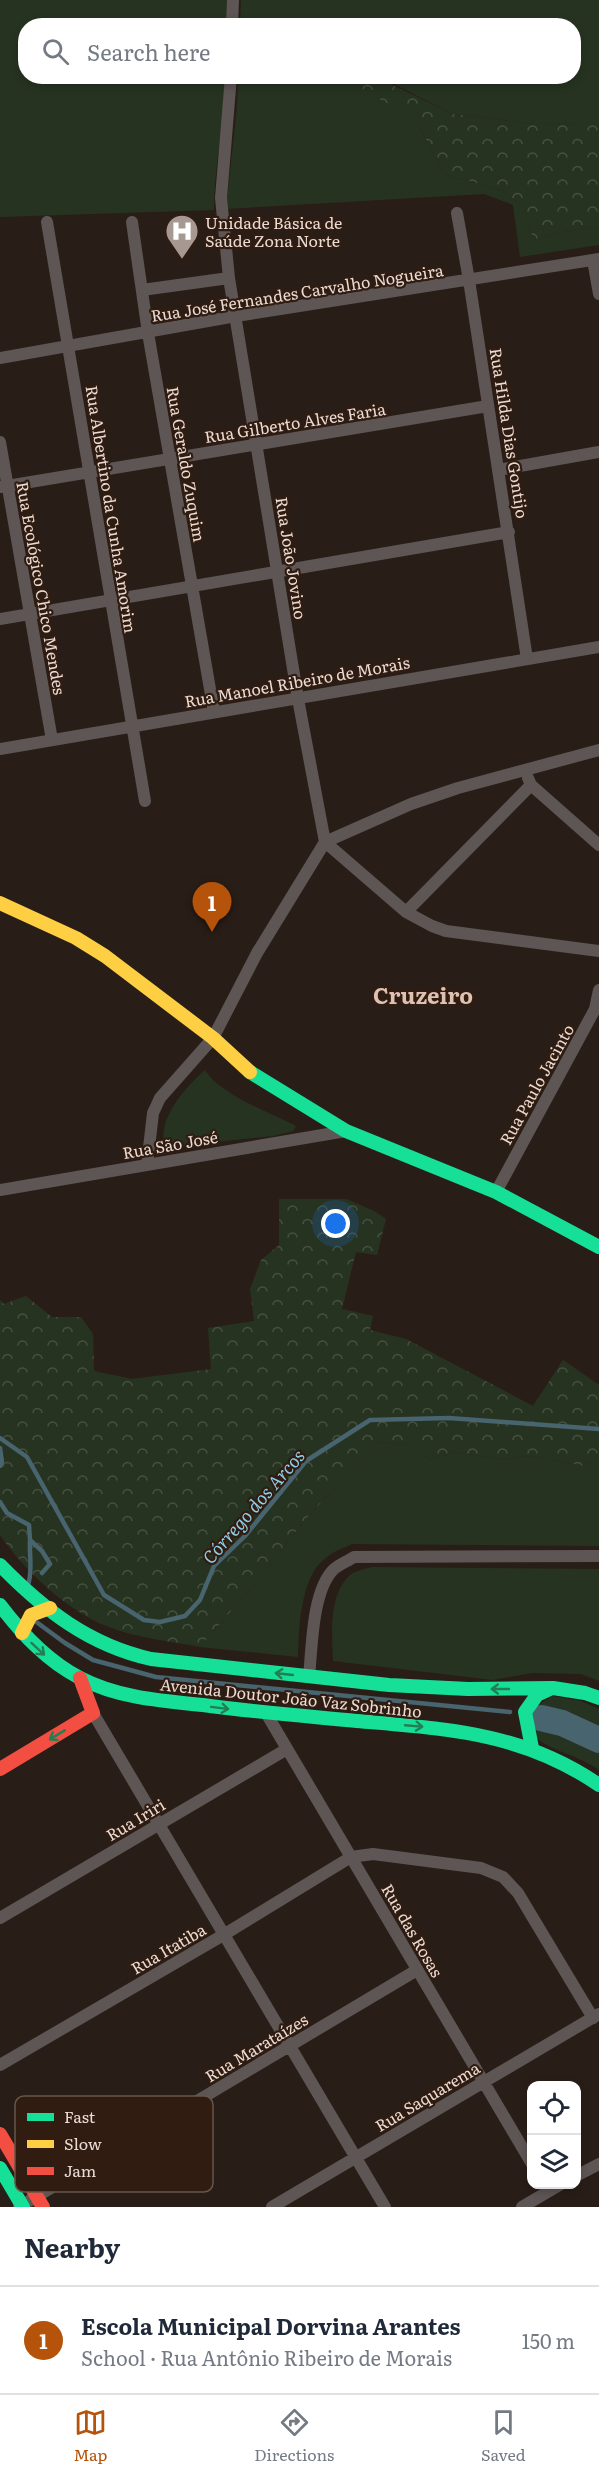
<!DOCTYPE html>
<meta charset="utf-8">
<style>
body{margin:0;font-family:Literata,serif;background:#f2f2f3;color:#1f2937}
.controls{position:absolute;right:18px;bottom:18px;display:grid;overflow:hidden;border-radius:12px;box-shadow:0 3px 9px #0003}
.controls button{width:54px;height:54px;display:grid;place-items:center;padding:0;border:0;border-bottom:2px solid #e0e1e3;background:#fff;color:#1f2937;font:30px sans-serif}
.you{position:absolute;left:336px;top:1224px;width:21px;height:21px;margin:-15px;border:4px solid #fff;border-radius:50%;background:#1a73e8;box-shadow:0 0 0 9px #1a73e833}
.badge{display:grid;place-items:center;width:39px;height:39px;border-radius:50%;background:#b45309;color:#fff;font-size:20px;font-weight:700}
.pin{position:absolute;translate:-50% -50px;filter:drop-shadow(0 2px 3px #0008)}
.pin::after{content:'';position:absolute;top:32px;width:21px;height:18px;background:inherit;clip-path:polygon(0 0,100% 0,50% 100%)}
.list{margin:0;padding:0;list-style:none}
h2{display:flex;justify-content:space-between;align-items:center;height:78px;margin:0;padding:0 24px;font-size:26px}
h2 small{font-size:20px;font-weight:400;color:#747a83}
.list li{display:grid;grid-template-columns:39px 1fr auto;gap:18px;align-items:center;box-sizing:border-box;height:108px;padding:0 24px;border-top:2px solid #e0e1e3}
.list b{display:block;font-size:22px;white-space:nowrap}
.list p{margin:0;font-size:20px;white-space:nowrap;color:#747a83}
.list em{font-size:20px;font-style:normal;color:#747a83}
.icon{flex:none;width:33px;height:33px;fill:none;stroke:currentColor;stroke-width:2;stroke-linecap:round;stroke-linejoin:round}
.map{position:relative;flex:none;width:599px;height:2207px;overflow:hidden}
.search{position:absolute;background:#fff;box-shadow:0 3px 9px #0003;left:18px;right:18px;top:18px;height:66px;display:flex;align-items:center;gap:15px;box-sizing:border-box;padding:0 21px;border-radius:24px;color:#747a83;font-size:22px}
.sheet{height:186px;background:#fff}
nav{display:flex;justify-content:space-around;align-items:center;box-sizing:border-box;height:84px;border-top:2px solid #e0e1e3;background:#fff;font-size:16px;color:#747a83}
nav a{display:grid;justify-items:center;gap:3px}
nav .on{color:#b45309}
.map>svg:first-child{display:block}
.green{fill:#273321}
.forest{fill:url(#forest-crowns)}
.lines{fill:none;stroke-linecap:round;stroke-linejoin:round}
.stream{stroke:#47646f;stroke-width:4.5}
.river{stroke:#47646f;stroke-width:26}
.street{stroke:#5e5655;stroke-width:12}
.fast{stroke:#16e098;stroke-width:14}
.slow{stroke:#ffcf43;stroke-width:14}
.jam{stroke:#f24e42;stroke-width:14}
.oneway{stroke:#237e54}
.labels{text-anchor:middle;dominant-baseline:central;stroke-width:4.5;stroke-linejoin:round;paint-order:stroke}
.poi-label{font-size:16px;fill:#eadbd4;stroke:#301c10;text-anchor:start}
.street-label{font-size:16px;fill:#eadbd4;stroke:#301c10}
.water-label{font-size:18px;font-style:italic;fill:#8ecde7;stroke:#301c10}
.district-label{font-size:22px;font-weight:bold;fill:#ddc1b2;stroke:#301c10}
.key{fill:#301c10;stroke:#68554b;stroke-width:1.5}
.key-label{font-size:16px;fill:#eadbd4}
</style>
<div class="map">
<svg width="599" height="2207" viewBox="0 0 599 2207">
<defs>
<pattern id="forest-crowns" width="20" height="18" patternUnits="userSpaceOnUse" patternTransform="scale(1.5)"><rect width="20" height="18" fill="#273321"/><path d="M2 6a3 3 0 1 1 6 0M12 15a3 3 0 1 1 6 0" fill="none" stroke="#465040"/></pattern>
</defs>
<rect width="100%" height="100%" fill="#291e17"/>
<path class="green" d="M 0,0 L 228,0 L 227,25 L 26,26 L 26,76 L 226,77 C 225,121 214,165 214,210 L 0,217 Z
M 241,0 L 599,0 L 599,116 L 585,123 L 535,124 L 453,114 L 380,77 L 574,76 L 574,26 L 240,26 Z
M 238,77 L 376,77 L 360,87 L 417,121 L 443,174 L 502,190 L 525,208 L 533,240 L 563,232 L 599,227 L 599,245 L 520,257 L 513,205 L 484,194 L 226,209 L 237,107 Z
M 205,1070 C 219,1094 271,1113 296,1126 L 293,1131 L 273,1136 L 163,1147 C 164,1141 163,1134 164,1128 C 169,1106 189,1084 205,1070 Z
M 377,1442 L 408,1444 L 430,1460 L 452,1452 L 500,1459 L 530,1456 L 583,1466 L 599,1459 L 599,1546 L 352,1544 C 344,1548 334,1551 327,1557 C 300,1575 299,1628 298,1657 L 200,1647 L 263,1574 L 305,1520 Z
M 372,1567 L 599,1569 L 599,1681 L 581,1674 L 532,1673 L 493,1680 L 333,1661 C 332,1633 328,1596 350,1575 C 355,1571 365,1569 372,1567 Z
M 552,1696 L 581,1701 L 599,1709 L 599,1770 C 579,1755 551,1752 533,1735 L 533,1722 L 537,1706 Z"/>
<path class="forest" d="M 376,77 L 453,114 L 535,124 L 584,123 L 599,116 L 599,227 L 563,232 L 533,240 L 525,208 L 502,190 L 443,174 L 417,121 L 359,87 Z
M 279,1199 L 346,1199 L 374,1211 L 386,1219 L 377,1255 L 356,1252 L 342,1309 L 373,1316 L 370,1330 L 406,1339 L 533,1406 L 563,1360 L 599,1385 L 599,1459 L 583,1466 L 530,1456 L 500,1459 L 452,1452 L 430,1460 L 408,1444 L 377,1442 L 305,1520 L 263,1574 L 200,1647 C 170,1641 137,1638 109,1627 C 68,1612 24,1570 0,1535 L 0,1300 L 4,1304 L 26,1296 L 52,1317 L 81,1317 L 93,1334 L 94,1371 L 132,1379 L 211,1369 L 208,1328 L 254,1321 L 250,1289 L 261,1260 L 279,1245 Z"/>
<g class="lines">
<path class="stream" d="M 0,1438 L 27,1457 L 104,1595 L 144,1620 L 160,1622 L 185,1616 L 200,1600 L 214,1566 L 245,1536 L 306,1461 L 370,1420 L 449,1418 L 599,1429
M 0,1448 L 2,1462 L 0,1466
M 0,1502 L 7,1513 L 29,1525 L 30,1540 L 42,1551 L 50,1564 L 42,1573
M 28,1585 C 33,1571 29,1555 30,1540
M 35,1621 L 65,1643 L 93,1660 L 156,1677 L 510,1712"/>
<path class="river" d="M 541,1718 L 562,1723 L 599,1740"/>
<path class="street" d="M 232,26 L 233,0
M 231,76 L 221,198 L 229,278 L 298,699 L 325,842 L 406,912 L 432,926 L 446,931 L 599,951
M 457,213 L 469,280 L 527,659
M 47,222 L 145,801
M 132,222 L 148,333 L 214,712
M 593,260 L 599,294
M 142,290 L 229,278
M 0,358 L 236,316 L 599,259
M 0,442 L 52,740
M 498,470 L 599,452
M 0,487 L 488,406
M 0,619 L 509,532
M 0,749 L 599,647
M 528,778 L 531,785 L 599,845
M 406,912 L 531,785
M 147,1165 L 153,1113 L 160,1098 L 213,1038 L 257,953 L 325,842 L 411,804 L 458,788 L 599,750
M 0,1190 L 346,1131
M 496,1192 L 595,1009 L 599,990
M 309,1677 C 312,1648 312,1590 334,1569 C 340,1564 348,1561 354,1557 L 599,1556
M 93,1713 L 385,2207
M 266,1713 L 532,2164
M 0,1918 L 287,1749
M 0,2065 L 225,1934 L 351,1857 L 373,1854 L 481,1868 L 503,1877 L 518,1893 L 593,2018
M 576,2176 L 599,2164
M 19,2207 L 417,1970
M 272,2207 L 599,2014
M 522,2207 L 561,2184"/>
<path class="fast" d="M 250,1072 L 346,1131 L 496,1192 L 599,1247
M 0,1565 C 44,1610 89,1645 151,1659 L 389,1685 L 468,1689 L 553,1688 L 585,1693 L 599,1698
M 0,1605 C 22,1634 47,1661 80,1678 C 118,1698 162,1701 203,1705 C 254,1712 306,1716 357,1721 C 447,1729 522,1732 599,1785
M 532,1748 L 525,1712 L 537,1695 L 550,1689
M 0,2168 L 23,2207"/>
<path class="slow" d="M 0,903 L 76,938 L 105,956 L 213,1038 L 250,1072
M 22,1633 L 31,1615 L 50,1608"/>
<path class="jam" d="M 0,1769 L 93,1713 L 80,1678
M 0,2134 L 43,2207"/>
</g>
<defs><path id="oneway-shaft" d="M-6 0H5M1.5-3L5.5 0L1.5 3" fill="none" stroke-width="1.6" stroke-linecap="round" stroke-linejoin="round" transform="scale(1.5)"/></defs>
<g class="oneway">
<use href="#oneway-shaft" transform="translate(38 1649) rotate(43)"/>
<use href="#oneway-shaft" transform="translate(284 1674) rotate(-174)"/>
<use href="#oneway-shaft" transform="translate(500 1689) rotate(180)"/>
<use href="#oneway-shaft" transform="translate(220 1708) rotate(7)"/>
<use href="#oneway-shaft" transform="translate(414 1726) rotate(5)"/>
<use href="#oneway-shaft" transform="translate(57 1735) rotate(149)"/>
</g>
<defs>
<g id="hospital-pin" transform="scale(1.725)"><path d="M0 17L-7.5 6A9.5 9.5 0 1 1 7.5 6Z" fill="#a69992" stroke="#301c10"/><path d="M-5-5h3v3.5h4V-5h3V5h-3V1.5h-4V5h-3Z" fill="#fff"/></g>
</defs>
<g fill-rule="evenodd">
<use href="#hospital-pin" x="182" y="231"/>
</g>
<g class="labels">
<g class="poi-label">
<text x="205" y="222">Unidade Básica de<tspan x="205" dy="18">Saúde Zona Norte</tspan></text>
</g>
<g class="street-label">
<text transform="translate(297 292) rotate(-9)">Rua José Fernandes Carvalho Nogueira</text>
<text transform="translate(295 422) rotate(-9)">Rua Gilberto Alves Faria</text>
<text transform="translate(510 433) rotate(81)">Rua Hilda Dias Gontijo</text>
<text transform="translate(187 464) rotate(80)">Rua Geraldo Zuquim</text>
<text transform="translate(112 509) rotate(81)">Rua Albertino da Cunha Amorim</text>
<text transform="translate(292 558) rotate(81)">Rua João Jovino</text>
<text transform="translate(42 588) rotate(80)">Rua Ecológico Chico Mendes</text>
<text transform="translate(297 681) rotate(-10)">Rua Manoel Ribeiro de Morais</text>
<text transform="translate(536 1084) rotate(-61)">Rua Paulo Jacinto</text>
<text transform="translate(170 1144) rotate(-10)">Rua São José</text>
<text transform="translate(291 1697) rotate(6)">Avenida Doutor João Vaz Sobrinho</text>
<text transform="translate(135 1819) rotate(-31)">Rua Iriri</text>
<text transform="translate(413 1930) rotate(60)">Rua das Rosas</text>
<text transform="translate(168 1948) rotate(-30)">Rua Itatiba</text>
<text transform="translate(256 2047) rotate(-31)">Rua Marataízes</text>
<text transform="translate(427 2096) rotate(-31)">Rua Saquarema</text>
</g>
<g class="water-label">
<text transform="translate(253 1506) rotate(-49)">Córrego dos Arcos</text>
</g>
<g class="district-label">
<text x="423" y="994">Cruzeiro</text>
</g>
</g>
<rect x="15" y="2096" width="198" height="96" rx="9" class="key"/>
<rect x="27" y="2113" width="27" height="8" fill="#16e098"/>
<rect x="27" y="2140" width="27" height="8" fill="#ffcf43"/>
<rect x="27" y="2167" width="27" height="8" fill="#f24e42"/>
<g class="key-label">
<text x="64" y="2123">Fast</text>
<text x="64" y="2150">Slow</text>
<text x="64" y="2177">Jam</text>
</g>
</svg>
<div class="controls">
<button><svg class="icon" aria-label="locate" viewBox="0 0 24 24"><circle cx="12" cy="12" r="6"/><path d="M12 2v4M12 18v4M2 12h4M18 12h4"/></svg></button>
<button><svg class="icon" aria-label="layers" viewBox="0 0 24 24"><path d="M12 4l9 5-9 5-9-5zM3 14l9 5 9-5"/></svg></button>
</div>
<div class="you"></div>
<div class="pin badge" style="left:212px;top:932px">1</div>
<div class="search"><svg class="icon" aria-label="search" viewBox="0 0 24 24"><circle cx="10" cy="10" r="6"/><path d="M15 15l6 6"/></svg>Search here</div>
</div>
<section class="sheet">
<h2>Nearby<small></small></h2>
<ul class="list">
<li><span class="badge">1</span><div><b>Escola Municipal Dorvina Arantes</b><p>School · Rua Antônio Ribeiro de Morais</p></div><em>150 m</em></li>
</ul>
</section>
<nav>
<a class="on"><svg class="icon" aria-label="map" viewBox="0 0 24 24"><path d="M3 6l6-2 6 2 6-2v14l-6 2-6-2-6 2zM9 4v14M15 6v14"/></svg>Map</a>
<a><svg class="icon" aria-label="directions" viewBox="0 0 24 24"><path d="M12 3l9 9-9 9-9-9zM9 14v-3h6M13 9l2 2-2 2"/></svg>Directions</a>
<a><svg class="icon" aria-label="saved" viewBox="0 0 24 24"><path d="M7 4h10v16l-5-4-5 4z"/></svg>Saved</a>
</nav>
